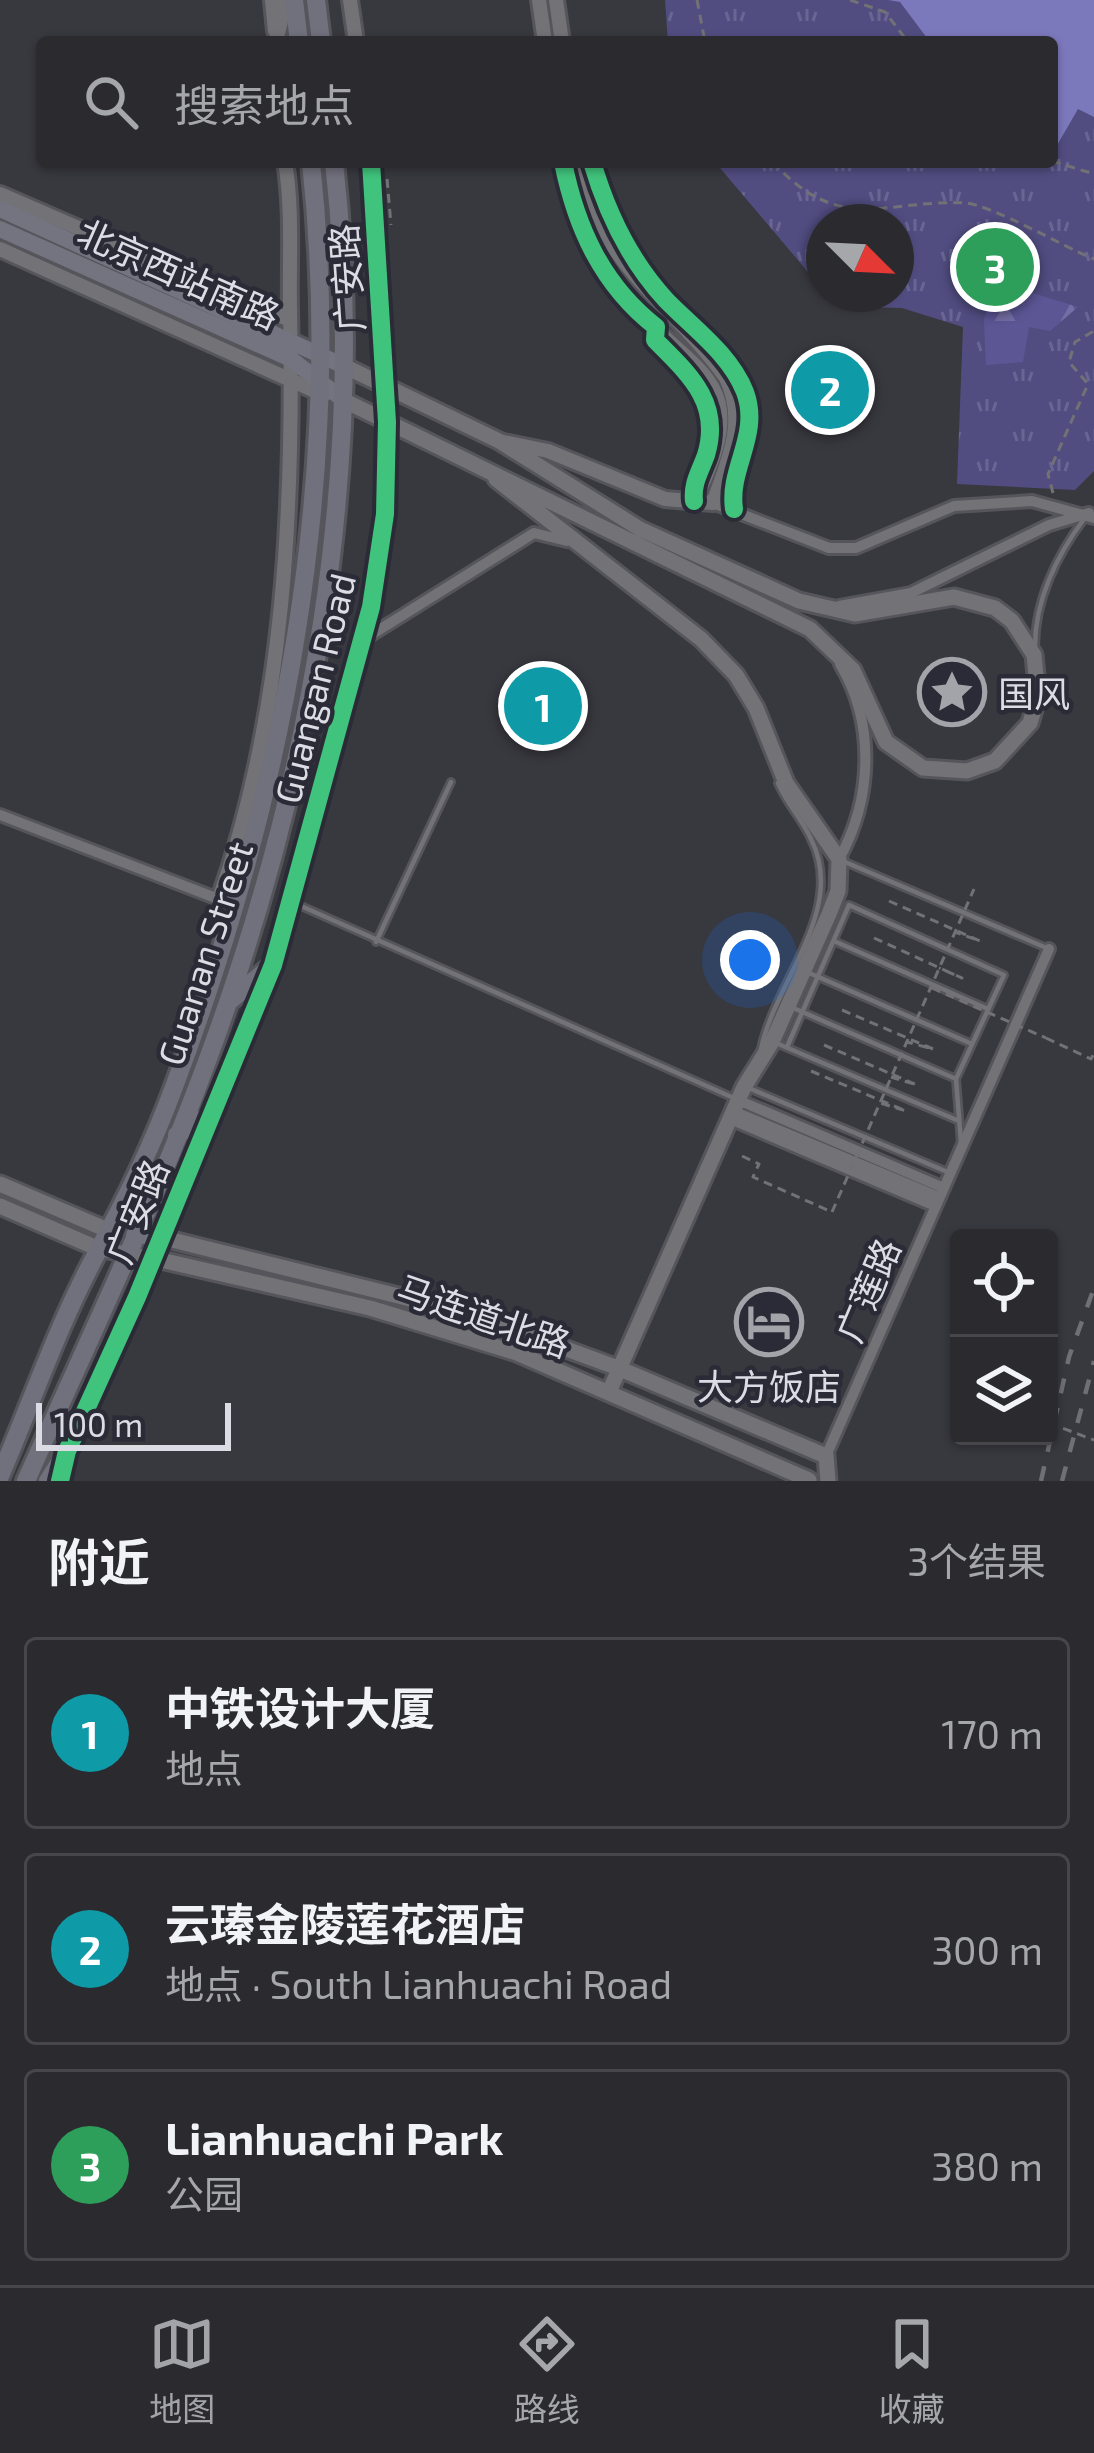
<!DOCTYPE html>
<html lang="zh">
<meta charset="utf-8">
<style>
body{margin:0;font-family:"Exo 2","Noto Sans SC",sans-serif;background:#323237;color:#f1f3f6}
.controls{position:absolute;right:36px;bottom:36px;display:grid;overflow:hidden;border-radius:12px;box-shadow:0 3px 9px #0004}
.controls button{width:108px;height:108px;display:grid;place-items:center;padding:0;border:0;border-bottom:3px solid #46464b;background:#2a2a2f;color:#f1f3f6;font:60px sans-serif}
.compass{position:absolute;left:806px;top:204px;width:108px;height:108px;border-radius:50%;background:#2a2a2f;box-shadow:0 3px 9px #0004;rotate:114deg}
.scale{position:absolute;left:36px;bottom:30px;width:195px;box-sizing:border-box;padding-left:12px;border:6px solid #dcdce4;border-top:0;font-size:33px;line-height:42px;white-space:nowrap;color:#dcdce4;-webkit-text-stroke:9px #2b2b37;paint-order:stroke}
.you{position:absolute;left:750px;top:960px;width:42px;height:42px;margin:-30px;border:9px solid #fff;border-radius:50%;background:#1a73e8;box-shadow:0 0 0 18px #1a73e833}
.badge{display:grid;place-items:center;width:78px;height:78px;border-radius:50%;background:#a3a3aa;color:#fff;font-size:39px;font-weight:700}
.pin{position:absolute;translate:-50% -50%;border:6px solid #fff;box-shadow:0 3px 12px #0006}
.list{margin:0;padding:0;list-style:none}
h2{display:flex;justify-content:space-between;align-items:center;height:156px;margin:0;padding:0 48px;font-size:51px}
h2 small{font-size:39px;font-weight:400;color:#a5a7aa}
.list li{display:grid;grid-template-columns:78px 1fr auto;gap:36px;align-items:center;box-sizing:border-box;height:192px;margin:0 24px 24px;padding:0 24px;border:3px solid #46464b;border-radius:12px}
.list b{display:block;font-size:45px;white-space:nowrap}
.list p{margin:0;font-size:39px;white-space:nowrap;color:#a5a7aa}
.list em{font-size:39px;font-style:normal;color:#a5a7aa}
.icon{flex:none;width:66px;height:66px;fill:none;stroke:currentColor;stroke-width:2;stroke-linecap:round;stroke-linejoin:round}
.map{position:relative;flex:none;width:1094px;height:1481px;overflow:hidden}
.search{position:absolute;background:#2a2a2f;box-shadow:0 3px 9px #0004;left:36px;right:36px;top:36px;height:132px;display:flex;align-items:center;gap:30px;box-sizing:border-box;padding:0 42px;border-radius:12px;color:#a5a7aa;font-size:45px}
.sheet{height:804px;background:#2a2a2f}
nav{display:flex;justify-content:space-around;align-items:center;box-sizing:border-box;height:168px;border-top:3px solid #46464b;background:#2a2a2f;font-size:33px;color:#a5a7aa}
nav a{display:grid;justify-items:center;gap:6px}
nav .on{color:#a3a3aa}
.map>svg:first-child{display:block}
.grass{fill:url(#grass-tufts)}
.forest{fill:url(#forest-firs)}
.pitch{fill:#514d81}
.water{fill:#7c78bc}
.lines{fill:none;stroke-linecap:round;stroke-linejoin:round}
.service-casing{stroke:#55555b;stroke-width:10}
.minor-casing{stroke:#55555b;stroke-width:16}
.tertiary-casing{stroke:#55555b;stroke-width:20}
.secondary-casing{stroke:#55555b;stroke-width:21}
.primary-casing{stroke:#55555b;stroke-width:22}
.trunk-casing{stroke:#55555b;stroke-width:24}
.path{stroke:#717176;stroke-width:3;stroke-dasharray:9 6;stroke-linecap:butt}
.service{stroke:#727277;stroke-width:4.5}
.minor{stroke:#727277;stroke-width:10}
.tertiary{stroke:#727277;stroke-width:14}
.secondary{stroke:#727277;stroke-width:15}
.primary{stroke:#747480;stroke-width:16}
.trunk{stroke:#71707d;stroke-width:18}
.rail{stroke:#6f6f75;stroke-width:4.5;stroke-dasharray:15 15;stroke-linecap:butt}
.path-bridge{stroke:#717176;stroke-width:3;stroke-dasharray:9 6;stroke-linecap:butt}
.cycleway-casing{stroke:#2b2b37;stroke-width:26}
.cycleway{stroke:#40c37c;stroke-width:18}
.labels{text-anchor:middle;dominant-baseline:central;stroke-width:9;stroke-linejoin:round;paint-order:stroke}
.street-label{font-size:36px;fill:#dcdce4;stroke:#2b2b37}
.poi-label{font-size:36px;fill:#dcdce4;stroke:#2b2b37;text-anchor:start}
</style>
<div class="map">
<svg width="1094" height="1481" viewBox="0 0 1094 1481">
<defs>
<pattern id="grass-tufts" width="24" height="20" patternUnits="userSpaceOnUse" patternTransform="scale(3)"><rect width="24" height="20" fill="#514d81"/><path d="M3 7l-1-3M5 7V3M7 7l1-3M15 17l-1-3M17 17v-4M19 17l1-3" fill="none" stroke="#696693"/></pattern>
<pattern id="forest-firs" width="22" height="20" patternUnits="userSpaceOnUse" patternTransform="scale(3)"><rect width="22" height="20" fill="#5c5695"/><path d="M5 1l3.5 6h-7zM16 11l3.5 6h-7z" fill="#736ea4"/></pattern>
</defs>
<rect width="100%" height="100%" fill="#38383f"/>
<path class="grass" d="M 665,0 L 1094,0 L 1094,471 L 1075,490 L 957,484 L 963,327 L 902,308 L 836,306 L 826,294 L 896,294 L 896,222 L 824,222 L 824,291 L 715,162 L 1052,162 L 1052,42 L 668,42 Z"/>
<path class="forest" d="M 997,282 L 1078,307 L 1050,331 L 1029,327 L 1023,362 L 986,365 L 984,319 Z"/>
<path class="pitch" d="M 987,233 L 1041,256 L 1026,289 L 973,265 Z"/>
<path class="water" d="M 888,0 L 1094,0 L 1094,117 L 1078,109 L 1052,154 L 1052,42 L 930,42 L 900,2 Z"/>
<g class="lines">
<g class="service-casing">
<path id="service" d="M 1035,646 C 1035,600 1057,555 1084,519
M 845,862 L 1049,949
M 292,902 L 736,1099
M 834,941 L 988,1009
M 376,942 L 451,782
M 807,972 L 972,1044
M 791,1007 L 956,1079
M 776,1043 L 959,1121
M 787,1047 L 849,905 L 1004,975 L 956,1079 L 961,1143
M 761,1049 C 775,981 847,910 811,839 C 802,819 787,804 778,783
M 751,1089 L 950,1173"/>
</g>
<g class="minor-casing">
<path id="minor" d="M 713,503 L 829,548 L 856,548 L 954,506 L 1032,501 L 1094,518
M 839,606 L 911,593 L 1049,525 L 1089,513
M 363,640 L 534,533 L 567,541
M 0,815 L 221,900
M 839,859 C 872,800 876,724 840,664
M 738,1100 L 944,1188
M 733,1111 L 939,1197
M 730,1119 L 935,1206
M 826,1456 L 1049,949"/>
</g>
<g class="tertiary-casing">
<path id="tertiary" d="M 272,0 L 275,31
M 350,0 L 356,42
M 539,0 L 545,42
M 556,0 L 562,42
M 276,42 L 286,0
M 563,162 C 573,211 589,258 623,296 C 695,378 758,376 694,501
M 0,194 L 290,320
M 0,249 L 324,395
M 503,442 L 548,451 L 665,499 L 713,503 C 728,460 747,422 726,378 C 670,299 599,268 580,162
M 219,899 C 285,711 294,507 290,309 C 289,261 293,209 285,162
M 99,1249 L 152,1258
M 60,1481 L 67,1451 L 137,1297 L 273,965 L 371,607 L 385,514 L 387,422 L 371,162"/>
</g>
<g class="secondary-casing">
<path id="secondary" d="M 344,366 L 499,441 L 640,529 L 799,601 L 855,614 L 954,597 L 995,608 L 1012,621 L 1034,655 L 1038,696 L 1030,723 L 995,761 L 967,771 L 923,768 L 886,742 L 853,670 L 810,629 L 345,401
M 496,479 L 701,639 L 736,675 L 756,708 L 786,783 L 839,859 L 838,891 L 829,914 L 772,1042 L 744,1087 L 609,1392
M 0,1184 L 112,1232
M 0,1206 L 99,1249
M 160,1237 L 471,1314 L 618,1368 L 826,1456
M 152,1258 L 370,1308 L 517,1353 L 809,1480
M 826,1456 L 828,1481"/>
</g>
<g class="primary-casing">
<path id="primary" d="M 0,209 L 344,366
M 0,229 L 291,359 L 345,401
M 134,1235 L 160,1237"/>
</g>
<g class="trunk-casing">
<path id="trunk" d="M 294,0 L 299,42
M 316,0 L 321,42
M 228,1002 L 273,965
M 177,1135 L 211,1114
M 0,1476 C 32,1402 59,1322 98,1251 C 127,1198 153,1144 174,1087 C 284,794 345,476 311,162
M 26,1481 C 87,1343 154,1205 206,1064 C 312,780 368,464 334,162
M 48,1481 L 67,1451"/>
</g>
<path class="path" d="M 697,0 L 705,42
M 850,0 L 885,12 L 908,42
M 1052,161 L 1094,174
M 773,162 C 840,236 885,199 965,203 C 992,205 1064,247 1094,259
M 387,179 L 391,225
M 1053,493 L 1048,474 L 1088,384 L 1069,362 L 1075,342 L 1094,331
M 889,901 L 980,941 L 955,932
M 874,938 L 962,978 L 939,968
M 842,1010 L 933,1049 L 907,1042
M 1046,1038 L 1091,1059 L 1094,1053
M 824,1045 L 917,1085 L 891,1077
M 811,1071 L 906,1111 L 880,1103
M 742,1156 L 759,1164 L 753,1177 L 832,1212
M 1049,1423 L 1094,1440"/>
<use href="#service" class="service"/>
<use href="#minor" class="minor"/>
<use href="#tertiary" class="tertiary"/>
<use href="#secondary" class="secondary"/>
<use href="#primary" class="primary"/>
<use href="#trunk" class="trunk"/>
<path class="rail" d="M 1041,1481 L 1069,1357 L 1094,1288
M 1062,1481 L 1094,1361"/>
<path class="path-bridge" d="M 932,988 L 1046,1038
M 832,1212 L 974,889"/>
<g class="cycleway-casing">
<path id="cycleway" d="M 563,162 C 576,227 602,285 656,327 L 655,340 C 689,374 722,403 706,455 C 700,472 692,483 694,501
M 592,162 C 607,213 630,261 666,300 C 693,328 730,354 745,392 C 761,435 728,468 734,509
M 60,1481 L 67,1451 L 137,1297 L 273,965 L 371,607 L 385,514 L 387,422 L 371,162"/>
</g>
<use href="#cycleway" class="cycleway"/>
</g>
<defs>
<g id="sight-ring" transform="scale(3.45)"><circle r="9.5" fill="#2b2b37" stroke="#a3a3aa" stroke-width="1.5"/><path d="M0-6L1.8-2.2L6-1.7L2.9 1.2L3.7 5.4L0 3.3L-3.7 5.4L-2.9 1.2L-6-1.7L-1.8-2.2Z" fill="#a3a3aa"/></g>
<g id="hotel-ring" transform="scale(3.45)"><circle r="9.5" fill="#2b2b37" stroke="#a3a3aa" stroke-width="1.5"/><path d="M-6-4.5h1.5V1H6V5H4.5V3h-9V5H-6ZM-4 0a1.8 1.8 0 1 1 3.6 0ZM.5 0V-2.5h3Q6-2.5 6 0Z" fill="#a3a3aa"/></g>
</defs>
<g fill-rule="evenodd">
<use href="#sight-ring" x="952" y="692"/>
<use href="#hotel-ring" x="769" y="1322"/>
</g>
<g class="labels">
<g class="street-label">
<text transform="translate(179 273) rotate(24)">北京西站南路</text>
<text transform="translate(346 278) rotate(-94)">广安路</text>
<text transform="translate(314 688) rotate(-76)">Guangan Road</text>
<text transform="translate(204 953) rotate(-72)">Guanan Street</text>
<text transform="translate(136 1211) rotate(-68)">广安路</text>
<text transform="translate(867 1290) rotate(-67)">广莲路</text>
<text transform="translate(484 1315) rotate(19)">马连道北路</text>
</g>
<g class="poi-label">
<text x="998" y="692">国风</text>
<text x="769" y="1385" text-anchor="middle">大方饭店</text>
</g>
</g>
</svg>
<div class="controls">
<button><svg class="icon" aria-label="locate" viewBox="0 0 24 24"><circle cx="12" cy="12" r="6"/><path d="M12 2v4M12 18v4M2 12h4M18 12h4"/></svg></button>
<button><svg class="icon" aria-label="layers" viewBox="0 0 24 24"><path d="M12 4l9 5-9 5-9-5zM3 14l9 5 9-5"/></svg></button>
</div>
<svg class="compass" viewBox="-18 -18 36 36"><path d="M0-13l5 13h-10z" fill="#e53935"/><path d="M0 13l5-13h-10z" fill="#a5a7aa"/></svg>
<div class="scale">100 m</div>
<div class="you"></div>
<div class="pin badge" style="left:543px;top:706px;background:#0f9aa8">1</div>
<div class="pin badge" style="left:830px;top:390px;background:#0f9aa8">2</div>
<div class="pin badge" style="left:995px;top:267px;background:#2e9e5b">3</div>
<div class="search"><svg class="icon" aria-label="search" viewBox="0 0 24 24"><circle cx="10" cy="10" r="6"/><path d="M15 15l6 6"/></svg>搜索地点</div>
</div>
<section class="sheet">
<h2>附近<small>3个结果</small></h2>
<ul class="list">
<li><span class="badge" style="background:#0f9aa8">1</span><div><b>中铁设计大厦</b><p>地点</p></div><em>170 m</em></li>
<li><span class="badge" style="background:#0f9aa8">2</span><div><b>云瑧金陵莲花酒店</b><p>地点 · South Lianhuachi Road</p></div><em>300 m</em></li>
<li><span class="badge" style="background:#2e9e5b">3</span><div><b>Lianhuachi Park</b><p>公园</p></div><em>380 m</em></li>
</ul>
</section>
<nav>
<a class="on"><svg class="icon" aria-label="map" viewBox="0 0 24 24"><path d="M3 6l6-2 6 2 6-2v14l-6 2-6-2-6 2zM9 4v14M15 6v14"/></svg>地图</a>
<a><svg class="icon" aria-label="directions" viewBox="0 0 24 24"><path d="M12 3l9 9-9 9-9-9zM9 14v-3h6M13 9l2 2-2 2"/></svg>路线</a>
<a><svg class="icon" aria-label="saved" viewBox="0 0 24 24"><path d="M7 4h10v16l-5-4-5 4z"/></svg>收藏</a>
</nav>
